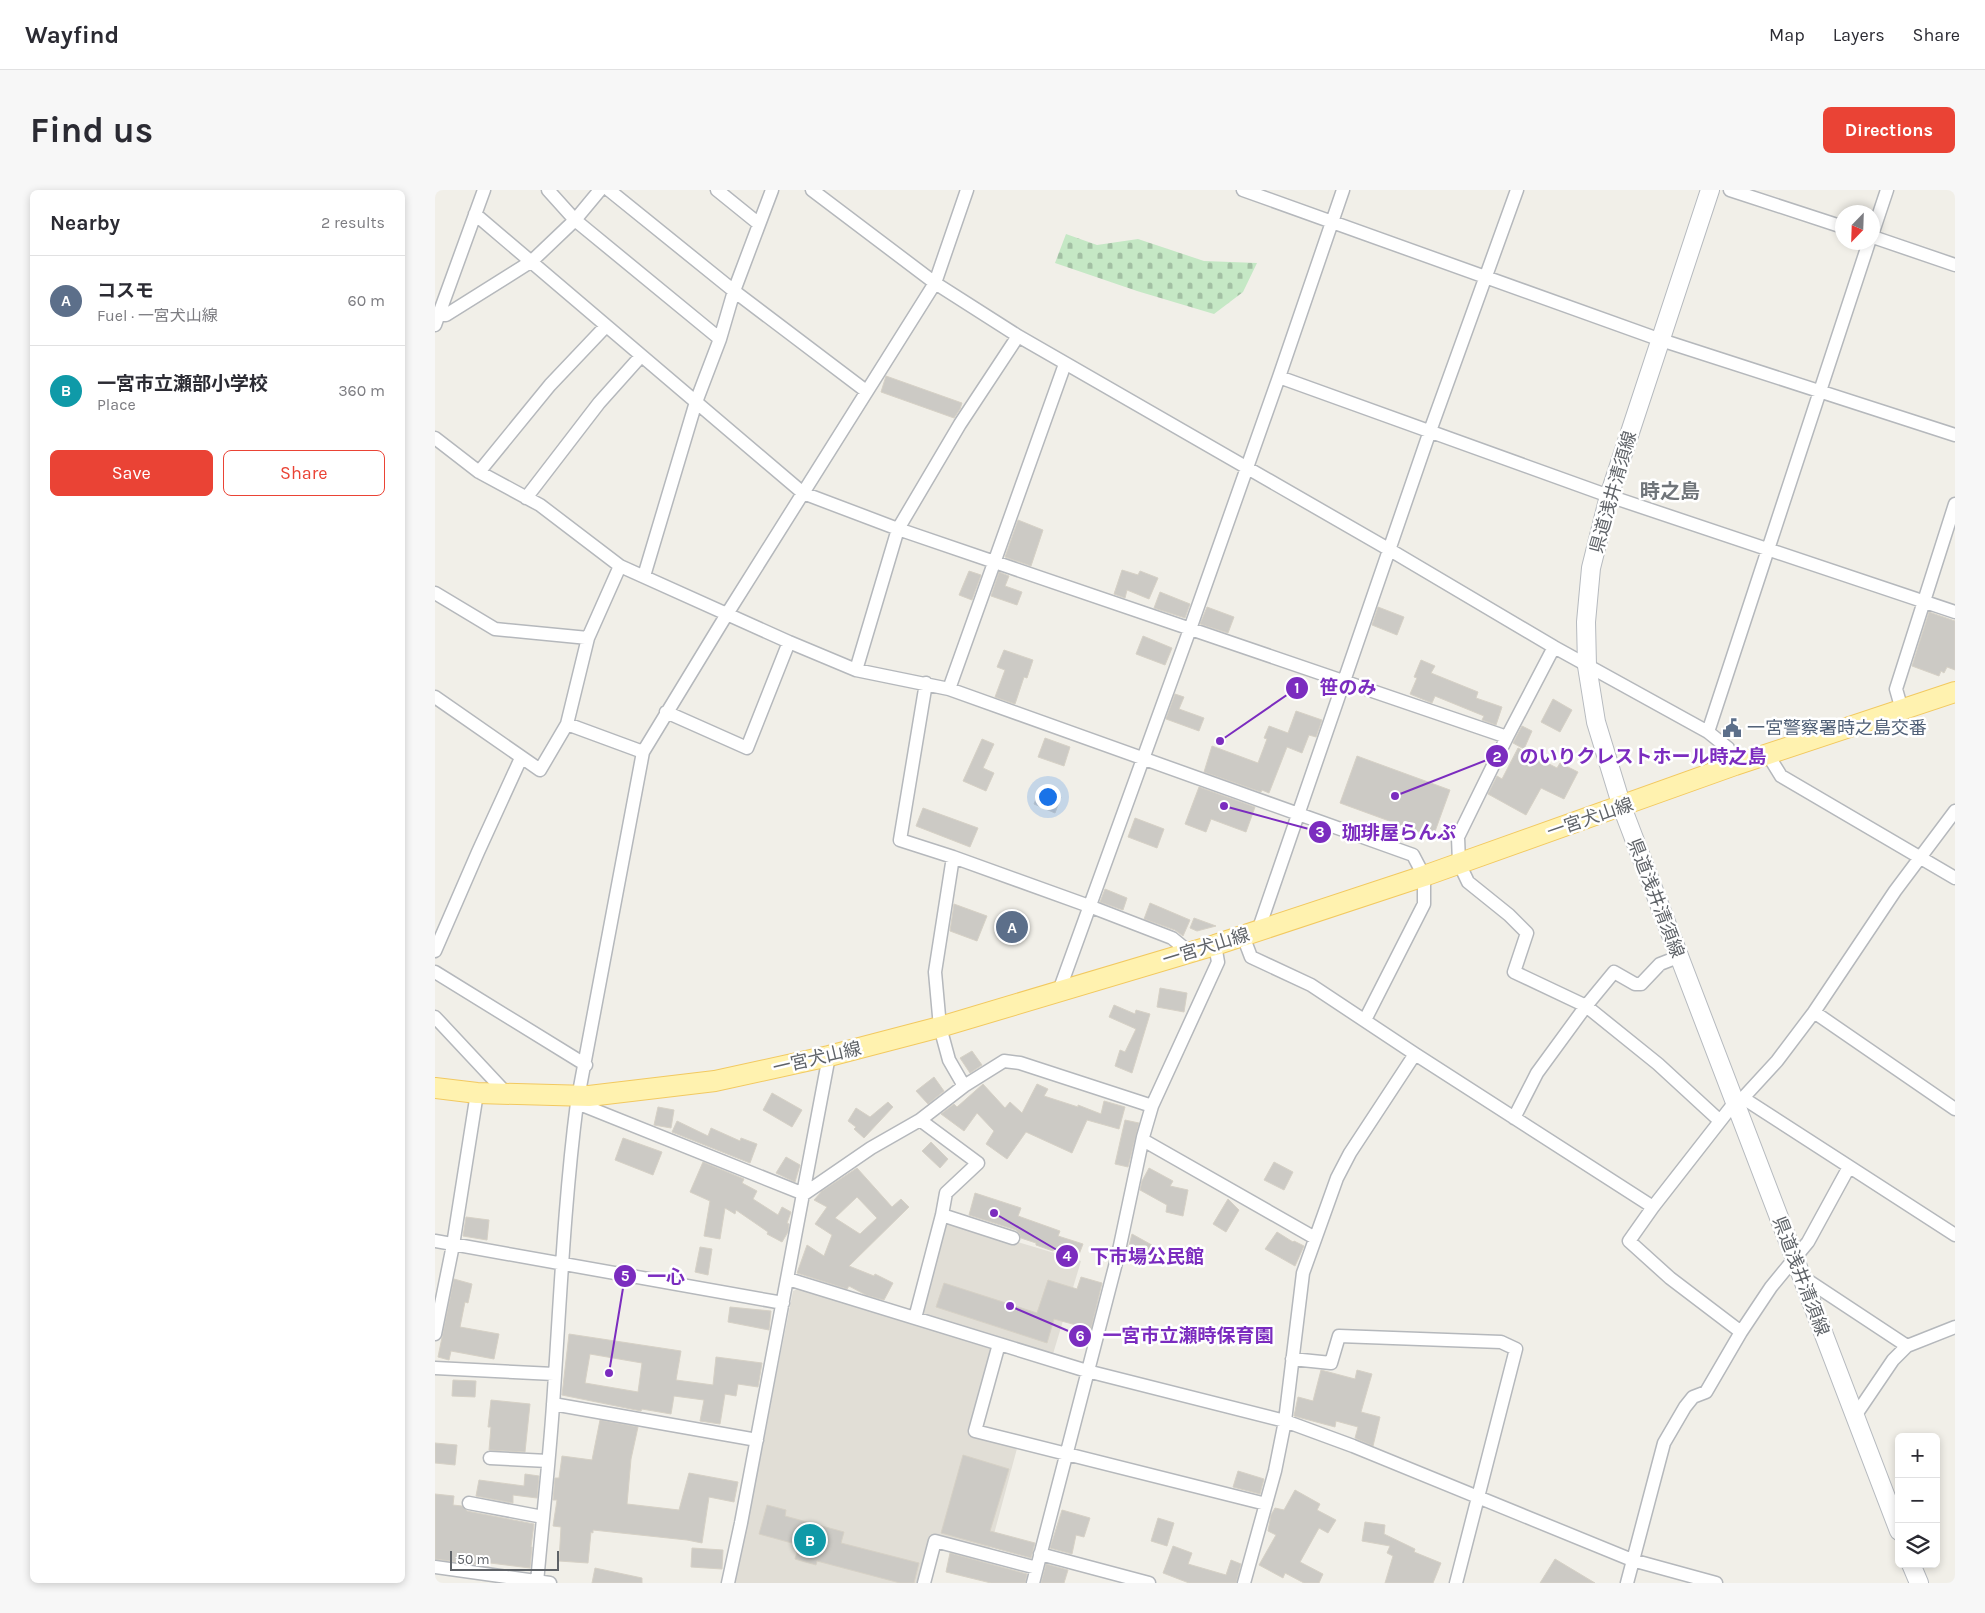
<!DOCTYPE html>
<meta charset="utf-8">
<style>
body{margin:0;font-family:Karla,"Noto Sans JP",sans-serif;background:#f7f7f7;color:#2b2b33}
.controls{position:absolute;right:15px;bottom:15px;display:grid;overflow:hidden;border-radius:8px;box-shadow:0 2px 8px #0003}
.controls button{width:45px;height:45px;display:grid;place-items:center;padding:0;border:0;border-bottom:1px solid #e1e1e2;background:#fff;color:#2b2b33;font:25px sans-serif}
.compass{position:absolute;left:1400px;top:15px;width:45px;height:45px;border-radius:50%;background:#fff;box-shadow:0 2px 8px #0003;rotate:203deg}
.scale{position:absolute;left:15px;bottom:12px;width:109px;box-sizing:border-box;padding-left:5px;border:2px solid #5f6368;border-top:0;font-size:14px;line-height:18px;white-space:nowrap;color:#5f6368;-webkit-text-stroke:4px #fff;paint-order:stroke}
.you{position:absolute;left:612px;top:606px;width:18px;height:18px;margin:-12px;border:4px solid #fff;border-radius:50%;background:#1a73e8;box-shadow:0 0 0 8px #1a73e833}
.badge{display:grid;place-items:center;width:32px;height:32px;border-radius:50%;background:#ea4335;color:#fff;font-size:16px;font-weight:700}
.pin{position:absolute;translate:-50% -50%;border:2px solid #fff;box-shadow:0 1px 5px #0006}
.list{margin:0;padding:0;list-style:none}
h2{display:flex;justify-content:space-between;align-items:center;height:65px;margin:0;padding:0 20px;font-size:21px}
h2 small{font-size:16px;font-weight:400;color:#7c7c81}
.list li{display:grid;grid-template-columns:32px 1fr auto;gap:15px;align-items:center;box-sizing:border-box;height:90px;padding:0 20px;border-top:1px solid #e1e1e2}
.list b{display:block;font-size:19px;white-space:nowrap}
.list p{margin:0;font-size:16px;white-space:nowrap;color:#7c7c81}
.list em{font-size:16px;font-style:normal;color:#7c7c81}
.actions{display:flex;gap:10px;padding:15px 20px}
.actions a{flex:1;padding:11px 0;border:1px solid #ea4335;border-radius:8px;text-align:center;font-size:18px;color:#ea4335}
.actions .main{background:#ea4335;color:#fff}
.icon{flex:none;width:28px;height:28px;fill:none;stroke:currentColor;stroke-width:2;stroke-linecap:round;stroke-linejoin:round}
.map{position:relative;flex:none;width:1520px;height:1393px;overflow:hidden;border-radius:8px}
header{display:flex;align-items:center;gap:30px;box-sizing:border-box;height:70px;padding:0 25px;background:#fff;border-bottom:1px solid #e1e1e2}
header strong{font-size:24px}
nav{display:flex;gap:28px;margin-inline-start:auto;font-size:18px}
.intro{display:flex;align-items:center;justify-content:space-between;box-sizing:border-box;height:120px;padding:0 30px}
h1{margin:0;font-size:35px}
.button{padding:12px 22px;border-radius:8px;background:#ea4335;color:#fff;font-size:18px;font-weight:700}
main{display:flex;gap:30px;padding:0 30px}
aside{flex:1;background:#fff;border-radius:8px;box-shadow:0 2px 8px #0003}
.map>svg:first-child{display:block}
.education{fill:#e1ded6}
.cemetery{fill:url(#cemetery-stones)}
.building{fill:#cccac5;stroke:#d6d1c6;fill-rule:evenodd}
.lines{fill:none;stroke-linecap:round;stroke-linejoin:round}
.street-casing{stroke:#b5b8bc;stroke-width:15}
.secondary-casing{stroke:#b6babf;stroke-width:20}
.primary-casing{stroke:#f2c960;stroke-width:22}
.street{stroke:#fff;stroke-width:12}
.secondary{stroke:#fff;stroke-width:18}
.primary{stroke:#fff2af;stroke-width:20}
.labels{text-anchor:middle;dominant-baseline:central;stroke-width:5;stroke-linejoin:round;paint-order:stroke}
.street-label{font-size:18px;fill:#5f6368;stroke:#fff}
.service-label{font-size:18px;fill:#4e5e75;stroke:#fff;text-anchor:start}
.quarter-label{font-size:20px;font-weight:bold;fill:#70757a;stroke:#fff}
.leader{fill:none;stroke:#7b2cbf;stroke-width:2}
.callout-dot{fill:#7b2cbf;stroke:#fff;stroke-width:2}
.mark-label{font-size:15px;text-anchor:middle;font-weight:bold;fill:#fff}
.callout-label{font-size:19px;text-anchor:middle;font-weight:bold;fill:#7b2cbf;stroke:#fff;stroke-width:5;stroke-linejoin:round;paint-order:stroke}
</style>
<header>
<strong>Wayfind</strong>
<nav><a>Map</a><a>Layers</a><a>Share</a></nav>
</header>
<div class="intro"><h1>Find us</h1><a class="button">Directions</a></div>
<main>
<aside>
<h2>Nearby<small>2 results</small></h2>
<ul class="list">
<li><span class="badge" style="background:#5c6f8a">A</span><div><b>コスモ</b><p>Fuel · 一宮犬山線</p></div><em>60 m</em></li>
<li><span class="badge" style="background:#0f9aa8">B</span><div><b>一宮市立瀬部小学校</b><p>Place</p></div><em>360 m</em></li>
</ul>
<div class="actions"><a class="main">Save</a><a>Share</a></div>
</aside>
<div class="map">
<svg width="1520" height="1393" viewBox="0 0 1520 1393">
<defs>
<pattern id="cemetery-stones" width="16" height="16" patternUnits="userSpaceOnUse" patternTransform="scale(1.25)"><rect width="16" height="16" fill="#c5e8c5"/><path d="M2 7V4a2 2 0 0 1 4 0v3zM10 15v-3a2 2 0 0 1 4 0v3z" fill="#a3c0a4"/></pattern>
</defs>
<rect width="100%" height="100%" fill="#f1efe8"/>
<path class="education" d="M 516,1032 L 646,1071 L 618,1164 L 489,1124 L 485,1119 L 508,1034 Z
M 365,1098 L 564,1154 L 540,1240 L 584,1251 L 555,1359 L 550,1361 L 498,1348 L 485,1393 L 300,1393 L 358,1101 Z"/>
<path class="cemetery" d="M 631,44 L 662,55 L 703,49 L 769,71 L 822,73 L 808,102 L 779,124 L 702,101 L 620,73 Z"/>
<path class="building" d="M 451,186 L 527,213 L 525,219 L 519,228 L 446,202 Z
M 583,330 L 608,340 L 596,376 L 570,367 Z
M 687,380 L 703,385 L 705,381 L 723,388 L 714,409 L 692,400 L 690,408 L 679,404 Z
M 534,381 L 546,385 L 537,410 L 524,405 Z
M 564,382 L 574,386 L 570,396 L 587,402 L 582,415 L 556,406 Z
M 725,402 L 755,414 L 750,428 L 719,418 Z
M 772,417 L 799,427 L 793,443 L 765,434 Z
M 943,417 L 969,427 L 962,445 L 937,435 Z
M 1494,422 L 1520,431 L 1520,480 L 1512,477 L 1509,483 L 1506,481 L 1504,486 L 1477,476 Z
M 708,446 L 737,458 L 730,475 L 701,464 Z
M 569,460 L 598,470 L 592,488 L 589,487 L 580,514 L 560,507 L 570,480 L 562,477 Z
M 986,470 L 1000,476 L 996,483 L 1043,502 L 1041,508 L 1067,517 L 1061,535 L 1047,530 L 1049,526 L 1000,506 L 997,513 L 975,504 L 982,488 L 979,487 Z
M 740,504 L 749,507 L 744,519 L 769,528 L 764,541 L 731,529 Z
M 1118,509 L 1137,520 L 1125,542 L 1106,532 Z
M 861,521 L 887,530 L 881,547 L 874,545 L 867,563 L 852,557 L 834,603 L 827,600 L 826,602 L 769,582 L 777,556 L 823,573 L 832,549 L 829,548 L 834,536 L 853,543 Z
M 1087,536 L 1097,541 L 1089,559 L 1078,553 Z
M 610,548 L 635,557 L 629,576 L 603,567 Z
M 547,549 L 559,554 L 548,578 L 559,583 L 551,601 L 528,591 Z
M 1083,558 L 1122,578 L 1125,573 L 1143,582 L 1129,609 L 1106,598 L 1091,625 L 1053,604 L 1062,586 L 1067,589 Z
M 922,566 L 1015,600 L 998,647 L 905,613 Z
M 764,597 L 820,617 L 811,642 L 776,629 L 771,642 L 750,634 Z
M 605,599 L 626,607 L 620,623 L 599,614 Z
M 488,618 L 543,638 L 535,657 L 481,636 Z
M 700,628 L 729,639 L 722,658 L 693,647 Z
M 670,699 L 692,708 L 688,720 L 665,712 Z
M 715,713 L 755,730 L 748,746 L 740,740 L 709,729 Z
M 519,714 L 552,726 L 542,751 L 515,741 Z
M 759,728 L 781,736 L 762,741 L 755,738 Z
M 725,798 L 752,803 L 749,822 L 722,817 Z
M 679,815 L 700,824 L 701,820 L 715,824 L 697,883 L 680,876 L 685,860 L 690,862 L 701,839 L 674,827 Z
M 537,861 L 547,875 L 535,883 L 525,868 Z
M 499,887 L 509,901 L 493,914 L 481,901 Z
M 548,894 L 570,918 L 575,912 L 587,923 L 602,894 L 613,899 L 609,906 L 643,917 L 643,915 L 666,924 L 669,911 L 690,917 L 684,939 L 652,930 L 637,963 L 591,942 L 572,969 L 551,954 L 559,941 L 542,923 L 529,941 L 506,924 L 519,914 L 522,917 Z
M 337,903 L 367,920 L 357,937 L 328,920 Z
M 453,912 L 458,917 L 429,948 L 419,939 L 421,937 L 413,931 L 421,918 L 435,927 Z
M 223,917 L 239,920 L 236,938 L 219,935 Z
M 690,930 L 704,933 L 693,977 L 680,974 Z
M 242,931 L 273,946 L 276,938 L 305,951 L 306,948 L 322,954 L 315,973 L 237,942 Z
M 188,948 L 227,962 L 218,985 L 180,970 Z
M 496,952 L 513,969 L 505,978 L 487,961 Z
M 351,967 L 365,975 L 360,992 L 341,983 Z
M 268,972 L 309,989 L 307,993 L 322,1001 L 318,1009 L 343,1025 L 347,1017 L 356,1022 L 352,1033 L 354,1034 L 353,1042 L 347,1052 L 332,1044 L 333,1042 L 301,1020 L 300,1024 L 290,1018 L 285,1049 L 269,1046 L 275,1011 L 255,1002 Z
M 839,972 L 858,982 L 849,1000 L 829,990 Z
M 422,978 L 457,1017 L 466,1009 L 474,1017 L 414,1076 L 439,1086 L 440,1084 L 458,1093 L 449,1110 L 431,1105 L 414,1096 L 412,1099 L 362,1083 L 372,1055 L 389,1066 L 397,1045 L 380,1034 L 392,1017 L 379,1010 L 387,1001 ZM 422,1007 L 442,1028 L 425,1044 L 400,1028 Z
M 714,978 L 738,991 L 735,996 L 753,1000 L 748,1026 L 731,1022 L 732,1015 L 705,1000 L 707,991 Z
M 540,1003 L 586,1018 L 583,1026 L 625,1041 L 623,1046 L 648,1054 L 643,1067 L 619,1059 L 618,1061 L 601,1055 L 601,1053 L 586,1048 L 584,1043 L 581,1040 L 534,1025 Z
M 793,1009 L 804,1020 L 791,1042 L 778,1034 Z
M 31,1027 L 54,1030 L 52,1050 L 28,1046 Z
M 842,1042 L 858,1052 L 859,1051 L 869,1056 L 860,1076 L 830,1059 Z
M 697,1044 L 724,1059 L 717,1072 L 693,1059 Z
M 265,1057 L 277,1059 L 273,1085 L 260,1082 Z
M 646,1087 L 667,1093 L 656,1139 L 619,1129 L 612,1153 L 501,1117 L 509,1093 L 602,1123 L 613,1090 L 642,1099 Z
M 19,1089 L 37,1094 L 33,1113 L 30,1112 L 25,1137 L 64,1144 L 59,1169 L 16,1161 L 14,1170 L 3,1167 Z
M 295,1117 L 336,1121 L 334,1140 L 293,1132 Z
M 134,1144 L 246,1161 L 241,1190 L 278,1195 L 281,1167 L 327,1173 L 323,1197 L 303,1194 L 301,1206 L 290,1204 L 285,1234 L 265,1231 L 269,1210 L 239,1206 L 236,1224 L 207,1219 L 206,1221 L 127,1205 ZM 155,1164 L 207,1173 L 203,1202 L 150,1193 Z
M 886,1180 L 920,1189 L 922,1180 L 937,1184 L 926,1222 L 945,1227 L 938,1256 L 920,1248 L 923,1237 L 901,1231 L 900,1237 L 859,1226 L 863,1207 L 878,1211 Z
M 18,1190 L 41,1191 L 40,1207 L 17,1206 Z
M 56,1210 L 95,1214 L 90,1262 L 54,1260 L 56,1237 L 53,1237 Z
M 165,1230 L 203,1237 L 196,1269 L 192,1314 L 244,1320 L 254,1283 L 303,1292 L 299,1312 L 274,1307 L 267,1353 L 252,1350 L 158,1340 L 158,1343 L 156,1342 L 153,1373 L 124,1371 L 126,1337 L 118,1336 L 122,1310 L 118,1310 L 120,1288 L 124,1288 L 127,1266 L 157,1270 Z
M 0,1253 L 22,1255 L 20,1275 L 0,1273 Z
M 528,1265 L 574,1279 L 555,1341 L 600,1353 L 596,1368 L 506,1343 Z
M 803,1281 L 829,1289 L 825,1304 L 798,1297 Z
M 90,1284 L 104,1286 L 102,1308 L 78,1305 L 78,1313 L 41,1306 L 44,1290 L 89,1296 Z
M 860,1300 L 885,1314 L 882,1320 L 901,1330 L 893,1343 L 884,1338 L 865,1372 L 888,1384 L 884,1393 L 869,1393 L 850,1383 L 848,1388 L 824,1375 L 841,1345 L 833,1341 L 836,1325 L 840,1318 L 849,1320 Z
M 0,1304 L 19,1306 L 18,1315 L 27,1316 L 32,1321 L 99,1334 L 96,1357 L 97,1357 L 95,1378 L 55,1373 L 54,1376 L 0,1369 Z
M 332,1315 L 351,1320 L 350,1326 L 409,1342 L 406,1353 L 484,1373 L 479,1393 L 465,1393 L 382,1371 L 381,1375 L 360,1369 L 364,1355 L 324,1344 Z
M 627,1320 L 655,1328 L 649,1347 L 641,1345 L 637,1364 L 615,1358 Z
M 723,1328 L 739,1333 L 732,1356 L 716,1351 Z
M 930,1332 L 950,1335 L 949,1344 L 980,1359 L 979,1362 L 1006,1373 L 998,1393 L 950,1393 L 958,1366 L 952,1363 L 955,1356 L 927,1351 Z
M 738,1356 L 757,1363 L 753,1374 L 791,1385 L 796,1370 L 806,1374 L 801,1393 L 754,1393 L 728,1383 Z
M 257,1358 L 288,1360 L 287,1379 L 256,1377 Z
M 515,1363 L 592,1384 L 590,1393 L 556,1393 L 511,1382 Z
M 1120,1369 L 1160,1393 L 1105,1393 Z
M 611,1374 L 633,1380 L 629,1393 L 606,1393 Z
M 160,1378 L 207,1388 L 207,1393 L 157,1393 Z"/>
<g class="lines">
<g class="street-casing">
<path id="street" d="M 113,0 L 140,30 L 285,149
M 174,0 L 299,101 L 431,201
M 282,0 L 324,34
M 377,0 L 500,93 L 583,146 L 955,360 L 1119,457 L 1273,542 L 1293,558 L 1300,575
M 808,0 L 1226,150 L 1520,245
M 1295,0 L 1408,37
M 40,24 L 368,303 L 463,339 L 1072,547
M 1438,42 L 1452,0
M 1438,47 L 1520,75
M 4,125 L 11,125 L 97,71 L 140,30 L 165,0
M 0,135 L 49,0
M 844,187 L 1174,306 L 1520,422
M 0,248 L 44,282 L 105,315 L 185,376 L 354,452 L 421,480 L 514,499 L 978,665 L 989,686 L 989,714 L 930,830
M 44,282 L 115,195 L 171,136
M 91,308 L 164,213 L 206,166
M 209,386 L 261,212 L 285,149 L 299,101 L 337,0
M 0,403 L 60,439 L 153,448
M 1119,457 L 1072,547 L 1023,647 L 1024,673 L 1033,692 L 1074,725 L 1092,743 L 1079,782 L 1151,816 L 1223,874 L 1285,931
M 421,480 L 463,339 L 525,234 L 583,146
M 491,493 L 465,650 L 518,667 L 654,716 L 737,748 L 754,762
M 514,499 L 630,174
M 0,507 L 105,580 L 132,534 L 153,448 L 185,376
M 1467,520 L 1461,499 L 1520,314
M 231,522 L 312,558 L 354,452
M 132,534 L 208,562
M 1273,542 L 1434,52
M 1333,565 L 1346,586 L 1520,688
M 518,667 L 500,782 L 505,837 L 514,870 L 529,896
M 823,741 L 995,241 L 1082,0
M 808,746 L 816,767 L 876,795 L 980,864 L 1218,1017
M 0,761 L 43,662 L 86,568
M 0,782 L 151,875
M 624,801 L 755,439 L 844,187 L 908,0
M 1379,822 L 1520,919
M 0,827 L 72,904
M 1308,908 L 1342,871 L 1379,822 L 1460,701 L 1520,621
M 142,913 L 369,1004 L 436,958 L 485,930 L 529,896 L 569,871 L 585,873 L 717,916
M 1079,928 L 1102,883 L 1151,816 L 1179,782 L 1200,794 L 1206,794 L 1225,774 L 1243,767
M 708,950 L 880,1048
M 507,1025 L 578,1048
M 0,1051 L 348,1113
M 1366,1086 L 1472,1156
M 353,1089 L 652,1181 L 850,1231 L 918,1256 L 1197,1370 L 1281,1393
M 480,1128 L 507,1025 L 511,1003 L 543,973 L 485,930
M 1306,1142 L 1235,1088 L 1194,1051 L 1218,1017 L 1300,912 L 1308,908 L 1520,1045
M 0,1144 L 18,1055 L 42,903
M 564,1154 L 540,1241 L 831,1314
M 857,1169 L 896,1173 L 904,1146 L 1066,1152 L 1081,1159 L 1021,1393
M 0,1178 L 119,1184
M 118,1214 L 322,1250
M 1420,1226 L 1458,1170 L 1472,1156 L 1520,1137
M 55,1268 L 113,1271
M 34,1313 L 108,1327
M 605,1364 L 714,1393
M 0,1377 L 115,1393
M 102,1393 C 107,1334 114,1275 118,1215 C 125,1115 129,1013 142,913 L 208,562 L 292,424 L 500,93 L 532,0
M 293,1393 L 306,1333 L 394,866
M 489,1393 L 500,1351 L 602,1378
M 598,1393 L 683,1065 L 708,947 L 717,916 L 783,772 L 780,755
M 809,1393 L 840,1281 L 850,1231 L 868,1083 L 902,988 L 915,963 L 980,864
M 1192,1393 L 1229,1253 L 1250,1217 L 1258,1207 L 1271,1202 L 1306,1142 L 1336,1097 L 1373,1052 L 1414,977"/>
</g>
<g class="secondary-casing">
<path id="secondary" d="M 1275,0 L 1174,306 L 1156,378 L 1151,432 L 1152,476 L 1161,532 L 1187,617 L 1464,1341
M 1476,1374 L 1484,1393"/>
</g>
<g class="primary-casing">
<path id="primary" d="M 0,898 L 42,903 L 154,906 L 280,891 L 394,866 L 505,837 L 780,755 L 989,686 L 1300,575 L 1520,502"/>
</g>
<use href="#street" class="street"/>
<use href="#secondary" class="secondary"/>
<use href="#primary" class="primary"/>
</g>
<defs>
<g id="civic-bare" transform="scale(1.5)"><path d="M-.6-6.5H3V-4.5H.6V-3L4-1V1h2V6H-6V1h2V-1L-.6-3ZM-1.2 2.5V6h2.4V2.5Z" fill="#5c6f8a" stroke="#fff" stroke-width="2.5" paint-order="stroke"/></g>
</defs>
<g fill-rule="evenodd">
<use href="#civic-bare" x="1297" y="538"/>
</g>
<g class="labels">
<g class="street-label">
<text transform="translate(1178 302) rotate(-74)">県道浅井清須線</text>
<text transform="translate(1155 628) rotate(-19)">一宮犬山線</text>
<text transform="translate(1221 708) rotate(69)">県道浅井清須線</text>
<text transform="translate(771 757) rotate(-17)">一宮犬山線</text>
<text transform="translate(382 868) rotate(-13)">一宮犬山線</text>
<text transform="translate(1366 1086) rotate(69)">県道浅井清須線</text>
</g>
<g class="service-label">
<text x="1312" y="538">一宮警察署時之島交番</text>
</g>
<g class="quarter-label">
<text x="1235" y="301">時之島</text>
</g>
</g>
<path class="leader" d="M785 551L862 498M960 606L1062 566M789 616L885 642M559 1023L632 1066M174 1183L190 1086M575 1116L645 1146"/>
<g class="callout-dot">
<circle cx="785" cy="551" r="5"/>
<circle cx="960" cy="606" r="5"/>
<circle cx="789" cy="616" r="5"/>
<circle cx="559" cy="1023" r="5"/>
<circle cx="174" cy="1183" r="5"/>
<circle cx="575" cy="1116" r="5"/>
<circle cx="862" cy="498" r="12"/>
<circle cx="1062" cy="566" r="12"/>
<circle cx="885" cy="642" r="12"/>
<circle cx="632" cy="1066" r="12"/>
<circle cx="190" cy="1086" r="12"/>
<circle cx="645" cy="1146" r="12"/>
</g>
<g class="mark-label">
<text x="862" y="503">1</text>
<text x="1062" y="572">2</text>
<text x="885" y="647">3</text>
<text x="632" y="1071">4</text>
<text x="190" y="1091">5</text>
<text x="645" y="1151">6</text>
</g>
<g class="callout-label">
<text x="913" y="504">笹のみ</text>
<text x="1208" y="573">のいりクレストホール時之島</text>
<text x="964" y="649">珈琲屋らんぷ</text>
<text x="712" y="1073">下市場公民館</text>
<text x="231" y="1093">一心</text>
<text x="753" y="1152">一宮市立瀬時保育園</text>
</g>
</svg>
<div class="controls">
<button>+</button>
<button>−</button>
<button><svg class="icon" aria-label="layers" viewBox="0 0 24 24"><path d="M12 4l9 5-9 5-9-5zM3 14l9 5 9-5"/></svg></button>
</div>
<svg class="compass" viewBox="-18 -18 36 36"><path d="M0-13l5 13h-10z" fill="#e53935"/><path d="M0 13l5-13h-10z" fill="#7c7c81"/></svg>
<div class="scale">50 m</div>
<div class="you"></div>
<div class="pin badge" style="left:577px;top:737px;background:#5c6f8a">A</div>
<div class="pin badge" style="left:375px;top:1350px;background:#0f9aa8">B</div>
</div>
</main>
